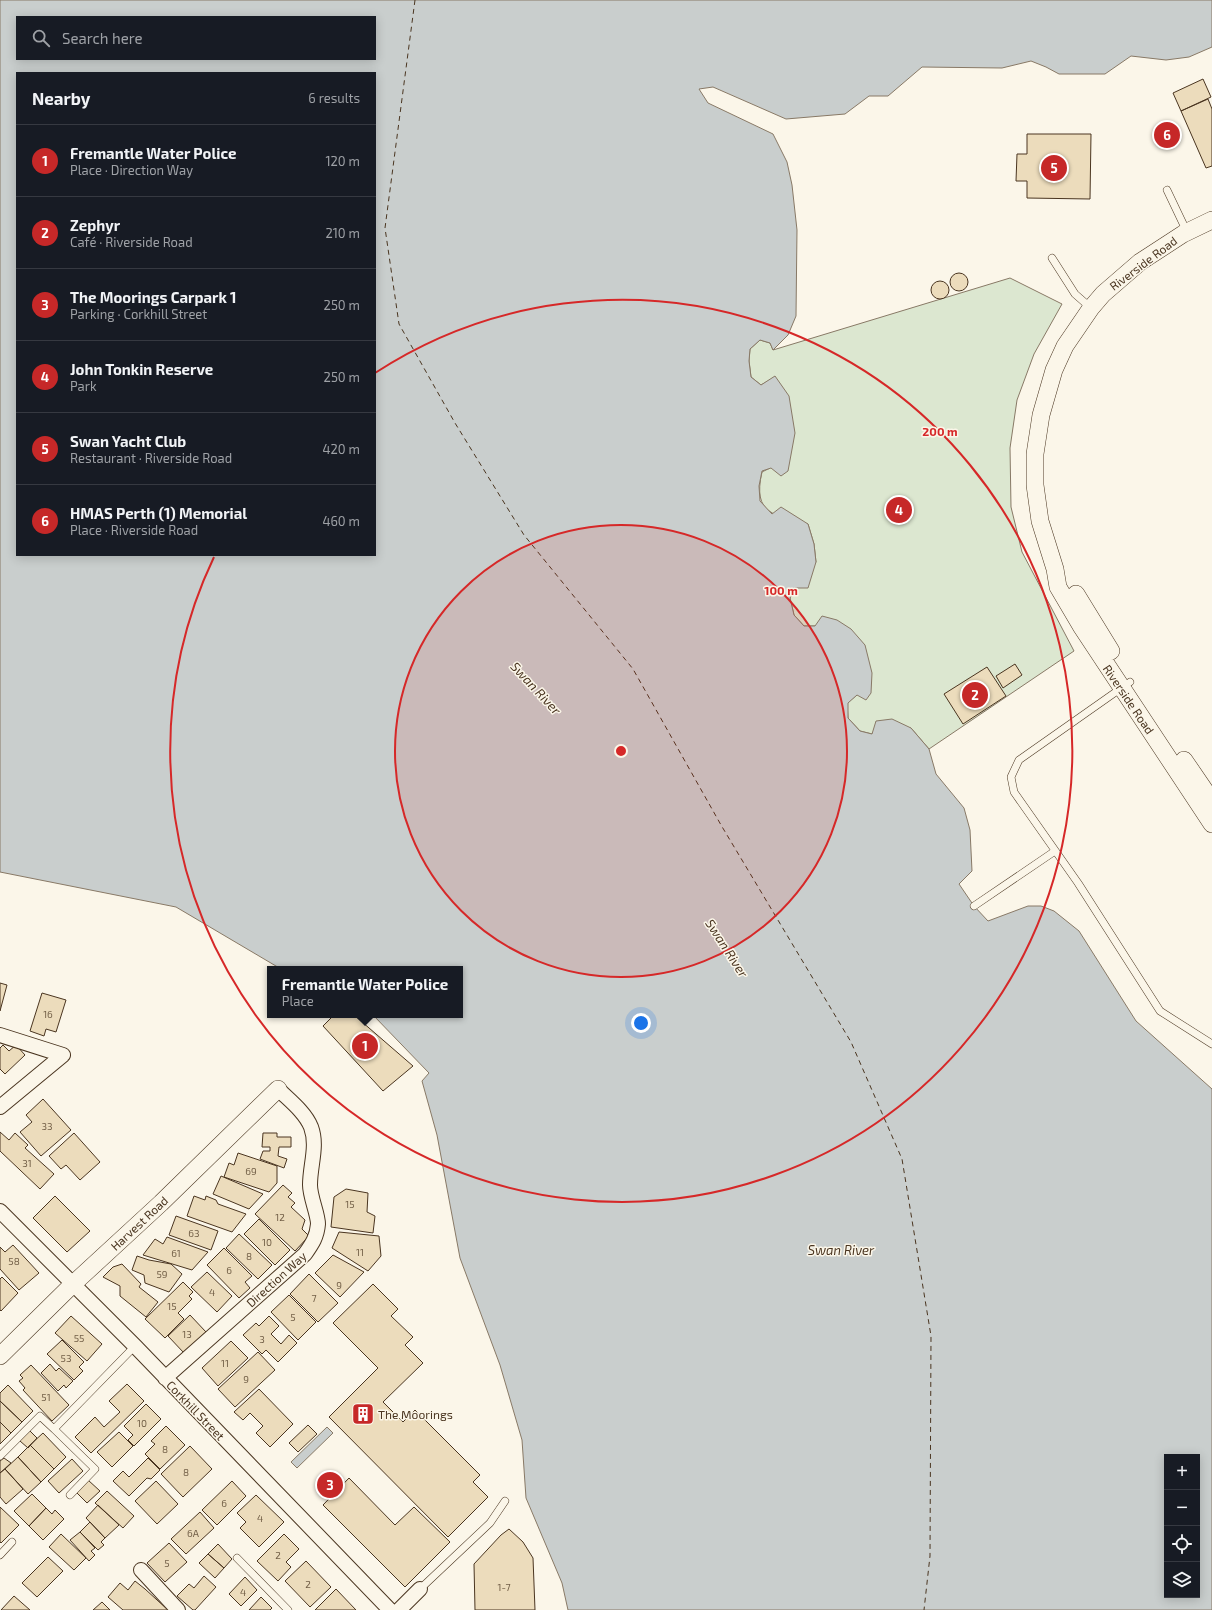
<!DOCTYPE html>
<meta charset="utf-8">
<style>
body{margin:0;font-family:"Exo 2",sans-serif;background:#20242c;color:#f1f3f6}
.controls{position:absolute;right:12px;bottom:12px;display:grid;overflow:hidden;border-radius:0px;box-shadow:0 2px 10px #0003}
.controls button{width:36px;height:36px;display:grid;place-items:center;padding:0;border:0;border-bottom:1px solid #363941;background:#171b24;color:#f1f3f6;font:20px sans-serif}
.you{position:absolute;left:641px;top:1023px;width:14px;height:14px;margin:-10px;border:3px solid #fff;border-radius:50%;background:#1a73e8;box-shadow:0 0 0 6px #1a73e833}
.badge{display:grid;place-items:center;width:26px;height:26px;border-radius:50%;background:#c62828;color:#fff;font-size:13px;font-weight:700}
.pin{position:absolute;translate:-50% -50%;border:2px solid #fff;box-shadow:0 1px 4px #0006}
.popup{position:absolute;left:267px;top:966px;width:196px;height:52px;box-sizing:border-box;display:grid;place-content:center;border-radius:0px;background:#171b24;filter:drop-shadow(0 1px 3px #0005);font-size:13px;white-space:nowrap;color:#9ea1a6}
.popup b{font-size:15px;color:#f1f3f6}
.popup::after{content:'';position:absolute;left:50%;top:100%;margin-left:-8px;border:8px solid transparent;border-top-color:#171b24}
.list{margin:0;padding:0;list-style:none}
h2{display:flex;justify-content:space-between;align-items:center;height:52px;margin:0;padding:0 16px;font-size:17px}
h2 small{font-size:13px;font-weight:400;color:#9ea1a6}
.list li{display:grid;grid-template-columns:26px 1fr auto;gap:12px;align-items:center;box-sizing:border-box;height:72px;padding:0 16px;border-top:1px solid #363941}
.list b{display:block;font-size:15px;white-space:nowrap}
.list p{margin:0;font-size:13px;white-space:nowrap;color:#9ea1a6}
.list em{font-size:13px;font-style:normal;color:#9ea1a6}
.icon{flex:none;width:22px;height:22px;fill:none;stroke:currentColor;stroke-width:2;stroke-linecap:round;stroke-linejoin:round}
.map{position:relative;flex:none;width:1212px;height:1610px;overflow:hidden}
.search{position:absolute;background:#171b24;box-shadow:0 2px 10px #0003;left:16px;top:16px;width:360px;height:44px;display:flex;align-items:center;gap:10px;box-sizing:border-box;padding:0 14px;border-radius:0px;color:#9ea1a6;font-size:15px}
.panel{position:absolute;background:#171b24;box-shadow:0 2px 10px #0003;left:16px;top:72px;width:360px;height:484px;border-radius:0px}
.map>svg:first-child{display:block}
.green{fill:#dce7d0;stroke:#887966}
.water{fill:#c9cecd;stroke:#887966;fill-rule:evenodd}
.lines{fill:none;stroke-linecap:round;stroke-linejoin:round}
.ferry{stroke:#4a3520;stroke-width:1;stroke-dasharray:5 4;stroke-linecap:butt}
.building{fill:#ecdcbc;stroke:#4a3520}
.service-casing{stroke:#4a3520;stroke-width:8}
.minor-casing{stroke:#4a3520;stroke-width:16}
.tertiary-casing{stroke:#4a3520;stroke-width:18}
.service{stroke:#fbf6e9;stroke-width:7}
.minor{stroke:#fbf6e9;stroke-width:14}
.tertiary{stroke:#fbf6e9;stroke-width:17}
.ring{fill:none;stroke:#d62828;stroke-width:2}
.labels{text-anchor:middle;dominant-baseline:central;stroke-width:3;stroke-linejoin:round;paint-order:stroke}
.number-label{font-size:10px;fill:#725f47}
.street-label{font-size:12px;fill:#4a3520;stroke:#fbf6e9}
.poi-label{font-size:12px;fill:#4a3520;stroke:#fbf6e9;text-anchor:start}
.water-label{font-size:13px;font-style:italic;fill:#4a3520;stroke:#fbf6e9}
.centre{fill:#d62828;stroke:#fbf6e9;stroke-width:2}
.ring-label{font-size:12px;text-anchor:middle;font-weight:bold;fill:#d62828;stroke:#fbf6e9;stroke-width:3;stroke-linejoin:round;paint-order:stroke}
</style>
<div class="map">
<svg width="1212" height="1610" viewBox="0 0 1212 1610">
<rect width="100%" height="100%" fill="#fbf6e9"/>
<path class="green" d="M 1010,278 L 1062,304 L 1034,354 L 1017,400 L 1010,448 L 1011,507 L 1022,552 L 1074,651 L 929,749 L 911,728 L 872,734 L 860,731 L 848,718 L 847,703 L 857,695 L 815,626 L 804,626 L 794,615 L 790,598 L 795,588 L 816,562 L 814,544 L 808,524 C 775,515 752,515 762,472 L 770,468 L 775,377 L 761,385 L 751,377 L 749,361 L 750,349 L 760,340 L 770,343 L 773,350 Z"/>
<path class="water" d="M 0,0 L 1212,0 L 1212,47 L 1189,57 L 1166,60 L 1131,56 L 1105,74 L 1059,74 L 1046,67 L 1031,61 L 1002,68 L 922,67 L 888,96 L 869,96 L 845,114 L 786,119 L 713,87 L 699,89 L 708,103 L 773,134 L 787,162 L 792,185 L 797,230 L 796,316 L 788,335 L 773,350 L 770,343 L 760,340 L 750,349 L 749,361 L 751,377 L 761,385 L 775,376 L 789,396 L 795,433 L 788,471 L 781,476 L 771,468 L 762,471 L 759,486 L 760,501 L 772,514 L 781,507 L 808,524 L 814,544 L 816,562 L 808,588 L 795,588 L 790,598 L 794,615 L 804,626 L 815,626 L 822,616 L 837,620 L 851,629 L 865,645 L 872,673 L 871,693 L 866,700 L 857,695 L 848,703 L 848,718 L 860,731 L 872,734 L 876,721 L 892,719 L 911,728 L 929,749 L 936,774 L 964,808 L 970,830 L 972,871 L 959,884 L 974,906 L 988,921 L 1028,906 L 1041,906 L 1054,911 L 1079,931 L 1136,1021 L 1212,1089 L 1212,1610 L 568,1610 L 562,1583 L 526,1498 L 522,1440 L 500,1365 L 460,1258 L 437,1135 L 422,1081 L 429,1073 L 373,1015 L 460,1015 L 460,969 L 281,969 L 176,907 L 0,872 ZM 17,17 L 375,17 L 375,59 L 17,59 ZM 17,73 L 375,73 L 375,555 L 17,555 ZM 1167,1457 L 1197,1457 L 1197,1595 L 1167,1595 Z
M 327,1427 L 333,1433 L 297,1468 L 291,1462 Z"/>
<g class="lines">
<path class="ferry" d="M 415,0 L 385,228 L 399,324 L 455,423 L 524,535 L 633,669 L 721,825 L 851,1042 L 902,1159 L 931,1336 L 930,1556 L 924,1610"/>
</g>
<path class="building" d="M 1203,79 L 1211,97 L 1181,111 L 1173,93 Z
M 1208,99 L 1212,109 L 1212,166 L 1206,168 L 1181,111 Z
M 1027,134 L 1091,134 L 1090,199 L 1027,198 L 1027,181 L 1016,181 L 1017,154 L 1027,154 Z
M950 282a9 9 0 1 1 18 0a9 9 0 1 1-18 0Z
M931 290a9 9 0 1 1 18 0a9 9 0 1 1-18 0Z
M 1015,664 L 1022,675 L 1003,688 L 996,676 Z
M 987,667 L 1006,696 L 963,724 L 944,694 Z
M 0,983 L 7,985 L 0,1011 Z
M 42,993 L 66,1000 L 56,1032 L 46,1029 L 44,1036 L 30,1031 Z
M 334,1015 L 354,1015 L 413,1066 L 383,1091 L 323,1026 Z
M 3,1045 L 9,1051 L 16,1045 L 25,1055 L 5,1074 L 0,1069 L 0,1048 Z
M 43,1099 L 71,1130 L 41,1156 L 20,1132 L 32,1122 L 26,1115 Z
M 0,1132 L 9,1140 L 15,1133 L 28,1145 L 25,1148 L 54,1174 L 40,1189 L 0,1151 Z
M 74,1133 L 100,1162 L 80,1180 L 66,1165 L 61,1169 L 49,1156 Z
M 263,1133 L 277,1133 L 277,1137 L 291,1137 L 291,1147 L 279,1147 L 278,1156 L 287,1159 L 284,1168 L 260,1159 L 263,1151 L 270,1151 L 270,1147 L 262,1147 Z
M 238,1153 L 277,1166 L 277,1183 L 269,1192 L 224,1177 L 229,1163 L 234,1165 Z
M 221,1176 L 263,1194 L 249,1209 L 213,1194 Z
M 283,1185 L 292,1193 L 288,1197 L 295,1203 L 291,1207 L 305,1220 L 302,1229 L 309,1236 L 295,1251 L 255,1214 Z
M 346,1189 L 368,1193 L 367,1212 L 375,1216 L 373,1233 L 331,1227 L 334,1197 Z
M 55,1196 L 90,1231 L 67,1252 L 33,1218 Z
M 194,1196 L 205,1200 L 206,1196 L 216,1200 L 218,1204 L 246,1214 L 232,1232 L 187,1216 Z
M 176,1216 L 218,1231 L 211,1250 L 169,1235 Z
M 259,1219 L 290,1250 L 275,1265 L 244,1234 Z
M 339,1232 L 379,1236 L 381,1256 L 368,1271 L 332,1248 Z
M 239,1234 L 272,1265 L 258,1279 L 226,1248 Z
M 167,1237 L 208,1252 L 192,1270 L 143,1255 L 155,1239 L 163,1244 Z
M 13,1245 L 39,1273 L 19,1290 L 0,1269 L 0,1247 L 5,1252 Z
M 224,1248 L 252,1276 L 245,1282 L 250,1288 L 239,1298 L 207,1265 Z
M 333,1255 L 364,1272 L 340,1297 L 315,1273 Z
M 137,1256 L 149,1260 L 171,1264 L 182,1274 L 169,1292 L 145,1283 L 144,1275 L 132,1270 Z
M 122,1264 L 141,1284 L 139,1287 L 158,1302 L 146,1317 L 120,1296 L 120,1286 L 103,1277 L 113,1267 Z
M 207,1272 L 232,1296 L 217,1312 L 191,1287 Z
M 309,1274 L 338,1303 L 318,1322 L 290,1294 Z
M 2,1277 L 18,1293 L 1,1311 L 0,1310 L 0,1279 Z
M 183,1282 L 193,1292 L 189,1296 L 192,1299 L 178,1313 L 184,1319 L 165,1338 L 145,1319 Z
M 373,1284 L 398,1309 L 391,1316 L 413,1337 L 405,1345 L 423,1363 L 383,1402 L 403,1422 L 415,1410 L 480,1475 L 473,1482 L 488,1497 L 448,1537 L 329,1417 L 378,1368 L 333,1323 Z
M 289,1295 L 316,1322 L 298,1340 L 271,1312 Z
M 190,1315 L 206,1332 L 184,1353 L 168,1336 Z
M 71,1316 L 102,1344 L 87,1361 L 55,1333 Z
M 269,1316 L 279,1326 L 271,1334 L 281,1344 L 289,1335 L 297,1343 L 278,1362 L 266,1350 L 262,1354 L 243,1335 L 256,1323 L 259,1326 Z
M 62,1340 L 84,1362 L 79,1367 L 83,1371 L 74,1380 L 47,1354 Z
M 231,1341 L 248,1358 L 218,1386 L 202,1368 Z
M 258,1352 L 275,1370 L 235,1407 L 218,1389 Z
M 50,1364 L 56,1371 L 59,1368 L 73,1381 L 66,1388 L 64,1385 L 58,1391 L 41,1373 Z
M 31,1365 L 69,1405 L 52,1421 L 23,1390 L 25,1388 L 19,1381 L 23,1378 L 20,1375 Z
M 127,1384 L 144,1401 L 91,1453 L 75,1437 L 95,1417 L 104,1427 L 120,1412 L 109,1401 Z
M 8,1385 L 33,1411 L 22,1422 L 0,1401 L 0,1393 Z
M 259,1389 L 293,1424 L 270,1447 L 256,1433 L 263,1426 L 250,1413 L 243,1420 L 234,1412 Z
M 0,1401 L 22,1422 L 11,1433 L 0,1422 Z
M 146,1404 L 161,1419 L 134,1446 L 128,1440 L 133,1435 L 124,1426 Z
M 0,1422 L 11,1433 L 0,1444 Z
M 308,1425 L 317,1434 L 298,1452 L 289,1443 Z
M 166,1426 L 185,1445 L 160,1469 L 145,1454 L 155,1444 L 151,1441 Z
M 30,1431 L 37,1438 L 28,1448 L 20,1441 Z
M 119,1432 L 133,1446 L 112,1467 L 97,1452 Z
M 43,1433 L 66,1457 L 54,1469 L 30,1445 Z
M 30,1445 L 54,1469 L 41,1482 L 18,1457 Z
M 190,1446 L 212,1469 L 183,1497 L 161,1474 Z
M 18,1457 L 41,1482 L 28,1494 L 5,1469 Z
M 4,1458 L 11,1463 L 0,1473 L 0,1461 Z
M 148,1458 L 160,1470 L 151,1479 L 147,1478 L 129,1496 L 113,1481 L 123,1471 L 129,1477 Z
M 72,1459 L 83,1471 L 59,1493 L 48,1481 Z
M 5,1469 L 23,1489 L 6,1504 L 0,1497 L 0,1473 Z
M 349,1478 L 395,1525 L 414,1507 L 450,1542 L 405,1587 L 323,1505 Z
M 88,1480 L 100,1491 L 87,1503 L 76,1492 Z
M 156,1481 L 178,1504 L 157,1524 L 135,1501 Z
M 232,1481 L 246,1496 L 217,1525 L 202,1510 Z
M 107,1491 L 134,1516 L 123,1528 L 95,1503 Z
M 32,1494 L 46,1508 L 29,1526 L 14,1511 Z
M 256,1495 L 284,1522 L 259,1547 L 240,1528 L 246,1522 L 237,1513 Z
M 98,1505 L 119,1525 L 105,1538 L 86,1518 Z
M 0,1507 L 19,1525 L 1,1543 L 0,1542 Z
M 46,1508 L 52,1514 L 55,1510 L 64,1519 L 43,1540 L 29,1526 Z
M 200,1512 L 214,1528 L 186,1554 L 171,1539 Z
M 90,1522 L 105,1538 L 101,1542 L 104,1545 L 98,1550 L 80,1532 Z
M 509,1529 L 523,1542 L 533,1558 L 535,1610 L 475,1610 L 474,1564 L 501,1535 Z
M 80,1532 L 95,1548 L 91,1551 L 95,1555 L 89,1561 L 70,1540 Z
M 61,1534 L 86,1558 L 74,1570 L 49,1547 Z
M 284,1534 L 299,1549 L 286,1562 L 291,1567 L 278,1581 L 257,1561 Z
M 169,1543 L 187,1562 L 165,1582 L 147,1563 Z
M 218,1544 L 232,1559 L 224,1568 L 208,1554 Z
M 208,1554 L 224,1568 L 215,1578 L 199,1563 Z
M 48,1557 L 63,1571 L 37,1597 L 22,1583 Z
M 306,1561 L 331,1587 L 310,1607 L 285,1581 Z
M 204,1576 L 216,1587 L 195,1610 L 193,1610 L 177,1596 L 189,1584 L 194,1588 Z
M 245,1577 L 257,1590 L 241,1606 L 229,1594 Z
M 135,1581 L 145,1589 L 168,1610 L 123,1610 L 108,1597 L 120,1583 L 128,1590 Z
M 336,1589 L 356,1610 L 315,1610 Z
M 14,1596 L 30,1610 L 1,1610 Z
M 261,1597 L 272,1608 L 270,1610 L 249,1610 Z
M 102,1602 L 110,1610 L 93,1610 Z"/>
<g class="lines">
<g class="service-casing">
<path id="service" d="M 1167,190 L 1187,232
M 1052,258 L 1075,294 L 1091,308
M 1130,682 L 1019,760 L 1011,777 L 1014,792 L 1078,883 L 1160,1011 L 1212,1044
M 974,906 L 1055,851
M 54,1429 L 95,1469 L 70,1495
M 0,1456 L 40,1416 L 54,1429 L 135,1346
M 0,1555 L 12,1542
M 237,1558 L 288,1610
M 420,1589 L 490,1523 L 505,1501"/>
</g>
<g class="minor-casing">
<path id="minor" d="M 0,1035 L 63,1055
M 0,1107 L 63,1055
M 0,1211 L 135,1346 L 390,1610
M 165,1378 L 305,1254 C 312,1244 317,1237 318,1224 C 318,1214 310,1197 310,1185 C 310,1165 318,1146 311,1127 C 305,1112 289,1100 278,1089
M 141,1570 L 178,1610
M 399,1610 L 420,1589"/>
</g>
<g class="tertiary-casing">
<path id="tertiary" d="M 1212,220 L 1183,234 L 1140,262 L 1103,294 L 1091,308 L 1065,346 L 1054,370 L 1041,415 L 1035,454 L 1035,485 L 1040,521 L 1055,569 L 1058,587 L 1081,626 L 1212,824
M 1076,594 L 1111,651
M 1184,760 L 1212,801
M 0,1356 L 72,1285 L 161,1203 L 278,1089"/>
</g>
<use href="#service" class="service"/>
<use href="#minor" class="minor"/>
<use href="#tertiary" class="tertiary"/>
</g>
<circle cx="621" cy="751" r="226" fill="#d62828" fill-opacity=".12"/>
<g class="ring">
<circle cx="621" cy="751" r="226"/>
<path d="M375 373A451 451 0 1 1 214 557"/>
</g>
<defs>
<g id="building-square" transform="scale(1.15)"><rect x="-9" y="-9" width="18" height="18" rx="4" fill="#c62828" stroke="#fbf6e9"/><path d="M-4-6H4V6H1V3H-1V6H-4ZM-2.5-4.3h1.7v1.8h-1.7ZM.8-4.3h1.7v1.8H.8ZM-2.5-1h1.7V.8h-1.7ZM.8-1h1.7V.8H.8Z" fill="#fff"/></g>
</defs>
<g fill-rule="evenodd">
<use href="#building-square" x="363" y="1414"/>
</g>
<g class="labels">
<g class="number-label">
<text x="48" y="1014">16</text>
<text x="47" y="1126">33</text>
<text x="27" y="1163">31</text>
<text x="251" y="1171">69</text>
<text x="350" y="1204">15</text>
<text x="280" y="1217">12</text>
<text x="194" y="1233">63</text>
<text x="267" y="1242">10</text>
<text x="360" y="1252">11</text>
<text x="176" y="1253">61</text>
<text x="249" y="1256">8</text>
<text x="14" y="1261">58</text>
<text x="229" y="1270">6</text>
<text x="162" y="1274">59</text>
<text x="339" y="1285">9</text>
<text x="212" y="1292">4</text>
<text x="314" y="1298">7</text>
<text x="172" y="1306">15</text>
<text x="293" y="1317">5</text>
<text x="187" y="1334">13</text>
<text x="79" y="1338">55</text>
<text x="262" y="1339">3</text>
<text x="66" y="1358">53</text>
<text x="225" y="1363">11</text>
<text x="246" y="1379">9</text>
<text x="46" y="1397">51</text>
<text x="142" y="1423">10</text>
<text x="165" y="1449">8</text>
<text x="186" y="1472">8</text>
<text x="224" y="1503">6</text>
<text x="260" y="1518">4</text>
<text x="193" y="1533">6A</text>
<text x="278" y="1555">2</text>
<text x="167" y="1563">5</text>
<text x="308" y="1584">2</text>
<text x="504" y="1587">1-7</text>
<text x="243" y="1592">4</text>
</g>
<g class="street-label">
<text transform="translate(1143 263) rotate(-37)">Riverside Road</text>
<text transform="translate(1129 699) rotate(56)">Riverside Road</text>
<text transform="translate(139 1223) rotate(-43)">Harvest Road</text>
<text transform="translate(276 1279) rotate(-42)">Direction Way</text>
<text transform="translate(196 1410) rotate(46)">Corkhill Street</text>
</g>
<g class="poi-label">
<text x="378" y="1414">The Moorings</text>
</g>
<g class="water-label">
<text transform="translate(536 688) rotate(47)">Swan River</text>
<text transform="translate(727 948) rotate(57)">Swan River</text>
<text x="841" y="1250">Swan River</text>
</g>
</g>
<circle cx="621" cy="751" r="6" class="centre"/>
<g class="ring-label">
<text x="940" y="436">200 m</text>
<text x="781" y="595">100 m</text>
</g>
</svg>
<div class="controls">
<button>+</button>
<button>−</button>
<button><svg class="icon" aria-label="locate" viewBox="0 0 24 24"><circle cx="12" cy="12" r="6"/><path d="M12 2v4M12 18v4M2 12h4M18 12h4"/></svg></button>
<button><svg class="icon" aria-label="layers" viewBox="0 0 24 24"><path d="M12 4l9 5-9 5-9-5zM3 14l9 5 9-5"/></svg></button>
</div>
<div class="you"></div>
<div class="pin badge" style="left:365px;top:1046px">1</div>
<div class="popup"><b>Fremantle Water Police</b>Place</div>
<div class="pin badge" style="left:975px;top:695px">2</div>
<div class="pin badge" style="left:330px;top:1485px">3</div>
<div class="pin badge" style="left:899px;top:510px">4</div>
<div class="pin badge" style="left:1054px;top:168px">5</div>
<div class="pin badge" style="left:1167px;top:135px">6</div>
<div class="search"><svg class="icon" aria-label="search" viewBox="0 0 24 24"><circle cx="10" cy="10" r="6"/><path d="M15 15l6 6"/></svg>Search here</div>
<section class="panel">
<h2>Nearby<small>6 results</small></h2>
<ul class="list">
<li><span class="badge">1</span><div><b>Fremantle Water Police</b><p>Place · Direction Way</p></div><em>120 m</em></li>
<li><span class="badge">2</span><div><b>Zephyr</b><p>Café · Riverside Road</p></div><em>210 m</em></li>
<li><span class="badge">3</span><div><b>The Moorings Carpark 1</b><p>Parking · Corkhill Street</p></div><em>250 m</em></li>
<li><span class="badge">4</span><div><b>John Tonkin Reserve</b><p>Park</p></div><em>250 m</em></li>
<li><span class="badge">5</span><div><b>Swan Yacht Club</b><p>Restaurant · Riverside Road</p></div><em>420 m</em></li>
<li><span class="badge">6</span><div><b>HMAS Perth (1) Memorial</b><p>Place · Riverside Road</p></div><em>460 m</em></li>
</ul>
</section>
</div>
